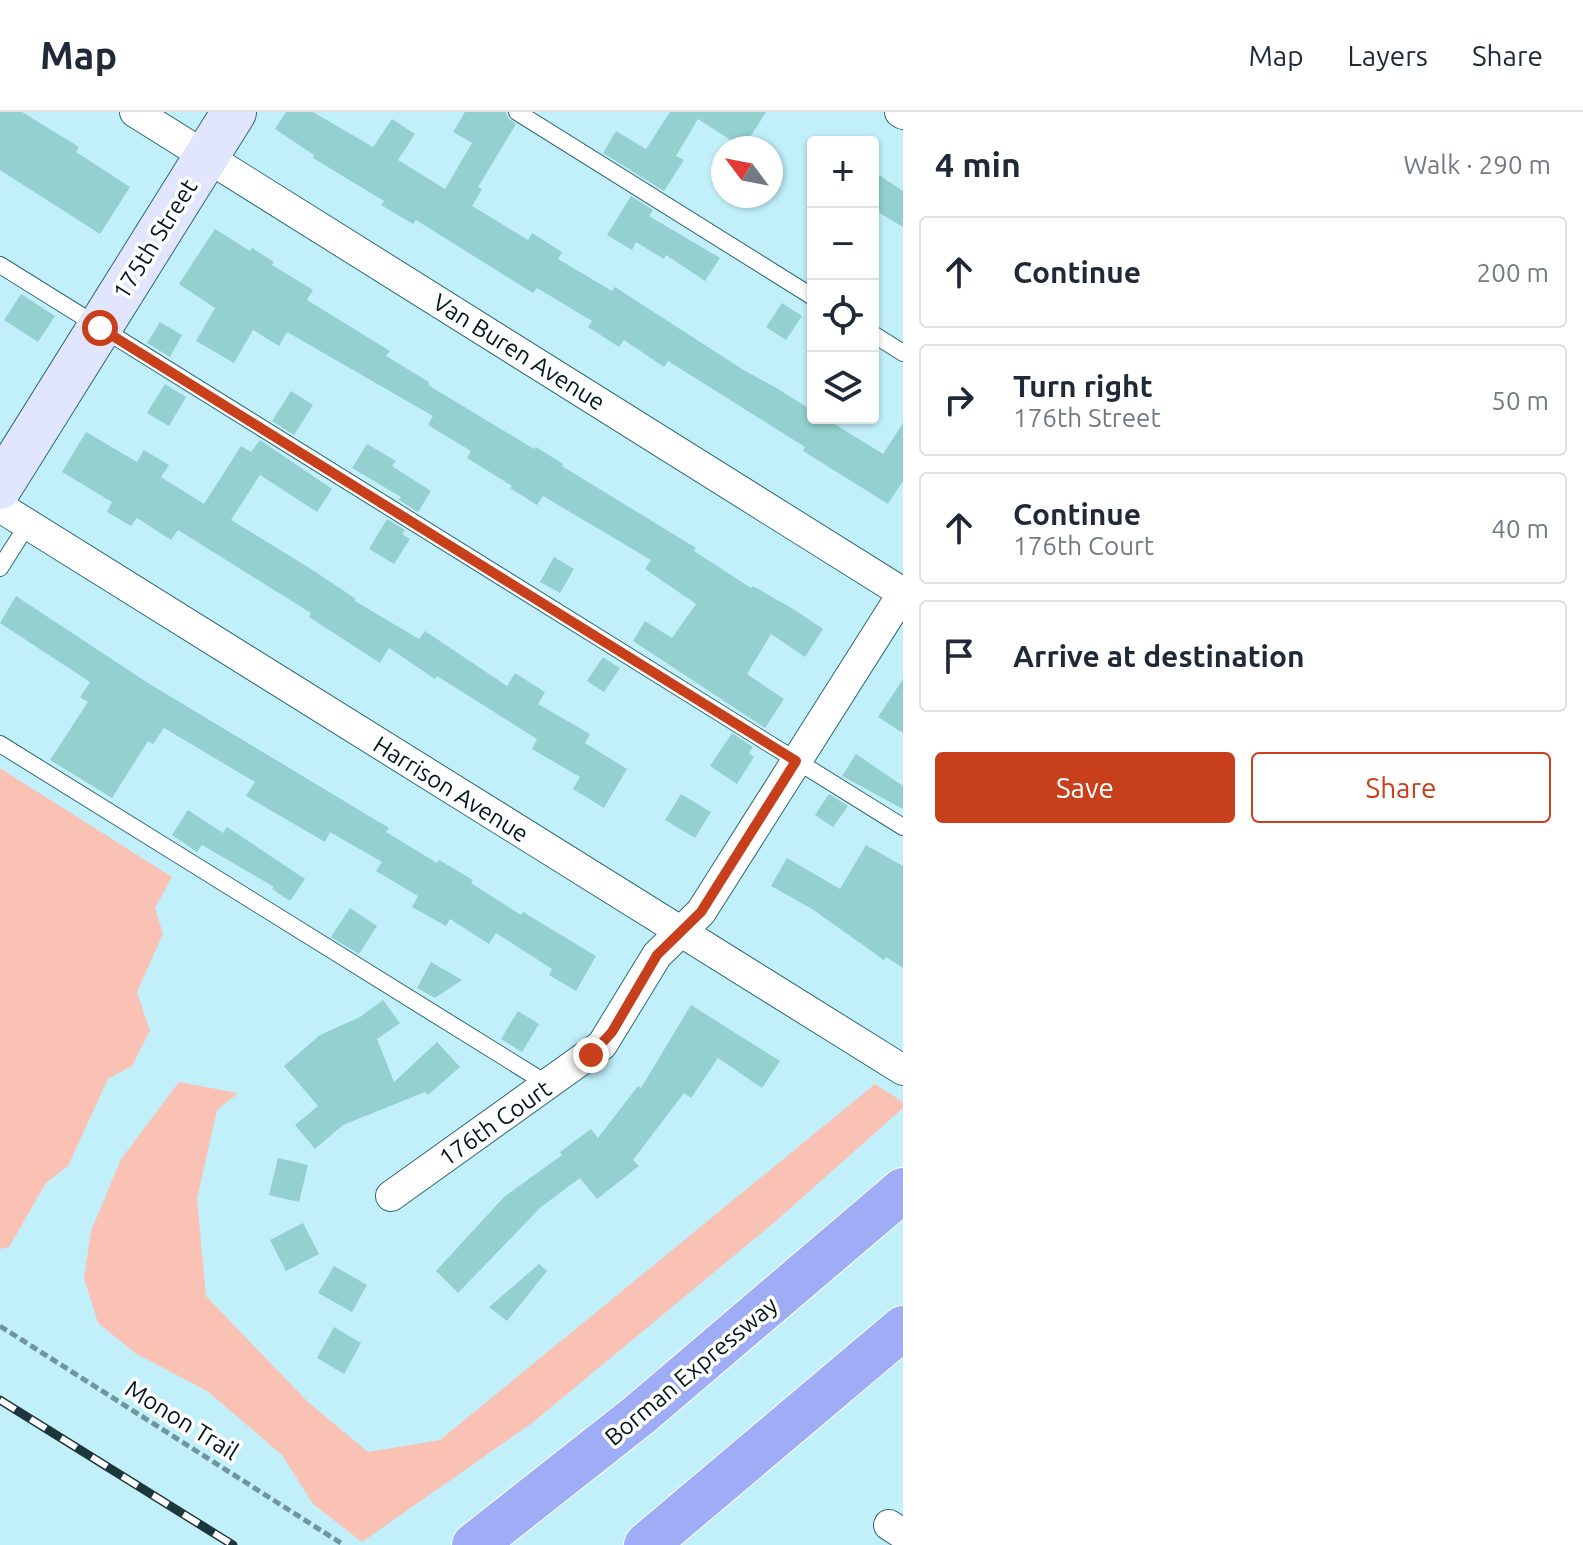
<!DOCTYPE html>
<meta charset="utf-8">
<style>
body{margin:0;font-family:Ubuntu,sans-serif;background:#f6f6f7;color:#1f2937}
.controls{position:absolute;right:24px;top:24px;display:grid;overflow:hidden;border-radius:8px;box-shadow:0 2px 6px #0004}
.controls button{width:72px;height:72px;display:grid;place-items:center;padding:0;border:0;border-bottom:2px solid #e0e1e3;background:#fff;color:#1f2937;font:40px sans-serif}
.compass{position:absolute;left:711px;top:24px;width:72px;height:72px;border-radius:50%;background:#fff;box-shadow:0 2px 6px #0004;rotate:302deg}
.stop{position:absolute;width:24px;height:24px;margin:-18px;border:6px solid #c83f1c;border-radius:50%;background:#fff}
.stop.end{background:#c83f1c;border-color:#fff;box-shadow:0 2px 8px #0008}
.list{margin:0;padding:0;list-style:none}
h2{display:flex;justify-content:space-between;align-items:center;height:104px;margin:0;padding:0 32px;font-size:34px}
h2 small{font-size:26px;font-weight:400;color:#747a83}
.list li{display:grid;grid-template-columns:52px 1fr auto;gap:24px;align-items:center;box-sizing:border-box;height:112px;margin:0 16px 16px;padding:0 16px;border:2px solid #e0e1e3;border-radius:8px}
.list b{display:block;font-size:30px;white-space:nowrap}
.list p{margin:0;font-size:26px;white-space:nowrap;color:#747a83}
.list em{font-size:26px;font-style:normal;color:#747a83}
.actions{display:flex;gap:16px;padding:24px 32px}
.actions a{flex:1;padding:18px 0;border:2px solid #c83f1c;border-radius:8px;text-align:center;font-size:28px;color:#c83f1c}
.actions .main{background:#c83f1c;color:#fff}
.icon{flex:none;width:44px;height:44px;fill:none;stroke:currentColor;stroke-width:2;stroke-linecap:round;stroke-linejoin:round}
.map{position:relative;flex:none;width:903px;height:1433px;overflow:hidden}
header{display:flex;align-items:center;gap:48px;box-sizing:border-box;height:112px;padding:0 40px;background:#fff;border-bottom:2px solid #e0e1e3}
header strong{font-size:38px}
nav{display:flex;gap:44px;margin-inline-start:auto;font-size:28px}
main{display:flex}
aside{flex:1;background:#fff}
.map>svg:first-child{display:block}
.green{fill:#fac2b4}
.building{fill:#93d0cf}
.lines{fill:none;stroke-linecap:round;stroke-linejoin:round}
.lane-casing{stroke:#2f6874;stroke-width:18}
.street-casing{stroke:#2f6874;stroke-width:32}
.secondary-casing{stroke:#2f6874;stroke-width:46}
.highway-casing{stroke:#fff;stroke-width:46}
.path{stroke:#70959d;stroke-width:5;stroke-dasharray:8 4;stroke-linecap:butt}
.lane{stroke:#fff;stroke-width:16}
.street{stroke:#fff;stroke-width:30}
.secondary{stroke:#e2e6fc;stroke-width:44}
.highway{stroke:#9eadf6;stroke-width:44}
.rail-casing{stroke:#1d363c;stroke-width:9}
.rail{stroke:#fff;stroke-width:6;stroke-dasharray:18;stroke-linecap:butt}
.route{stroke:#c83f1c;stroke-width:10}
.labels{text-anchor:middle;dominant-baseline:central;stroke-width:7;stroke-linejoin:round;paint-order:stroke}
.street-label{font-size:24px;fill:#02181d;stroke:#fff}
</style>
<header>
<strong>Map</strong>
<nav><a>Map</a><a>Layers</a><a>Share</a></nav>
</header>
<main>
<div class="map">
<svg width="903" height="1433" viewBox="0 0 903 1433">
<rect width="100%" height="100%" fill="#c1f0fb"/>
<path class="green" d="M 0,656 L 172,765 L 155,796 L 163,822 L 137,880 L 150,919 L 132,954 L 108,967 L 68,1054 L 46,1071 L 9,1135 L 0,1137 Z
M 179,970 L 238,981 L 217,998 L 197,1087 L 206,1184 L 308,1290 L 368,1340 L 440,1328 L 875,972 L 903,990 L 903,996 L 776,1109 L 532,1311 L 362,1430 L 313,1392 L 282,1343 L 207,1279 L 135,1241 L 98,1211 L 84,1166 L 91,1119 L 121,1047 Z"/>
<path class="building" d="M 0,0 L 22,0 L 79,35 L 76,40 L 130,75 L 100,122 L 0,58 Z
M 286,0 L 313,0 L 373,35 L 392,7 L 415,22 L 398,48 L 445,77 L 472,31 L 453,20 L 465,0 L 506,0 L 508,6 L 516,12 L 478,75 L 482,77 L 472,94 L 528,128 L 532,121 L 562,140 L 558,147 L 612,179 L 615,175 L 742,257 L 778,277 L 813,299 L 813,306 L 825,306 L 883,342 L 903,311 L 903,369 L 888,392 L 803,339 L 805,335 L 668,249 L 664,255 L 624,228 L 619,235 L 588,215 L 592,209 L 537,176 L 533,181 L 416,108 L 413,112 L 381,93 L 384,89 L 313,46 L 314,43 L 275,17 Z
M 670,0 L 766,0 L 743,36 L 698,7 L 676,44 L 684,48 L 664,79 L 603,41 L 616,19 L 646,37 Z
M 873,59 L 903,79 L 903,115 L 873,97 Z
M 631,84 L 653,98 L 649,104 L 720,146 L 705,169 L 666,143 L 664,147 L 636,130 L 632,138 L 607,123 Z
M 215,117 L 250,139 L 252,136 L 274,150 L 272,153 L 313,178 L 307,188 L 390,239 L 386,244 L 429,270 L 428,273 L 534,337 L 536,335 L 563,352 L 562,354 L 696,436 L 694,439 L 751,476 L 753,474 L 795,498 L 823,517 L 805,545 L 771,522 L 747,562 L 784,587 L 765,616 L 633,529 L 645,509 L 672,526 L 696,492 L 645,457 L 651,448 L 543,384 L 537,393 L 510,376 L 512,374 L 467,346 L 471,339 L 428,313 L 433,304 L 287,220 L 279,234 L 253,218 L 234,251 L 196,229 L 215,196 L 179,172 Z
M 21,182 L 55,204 L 38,230 L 4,208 Z
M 782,191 L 802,204 L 786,228 L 766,215 Z
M 160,210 L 182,223 L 170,245 L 147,231 Z
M 165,272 L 186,285 L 169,314 L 147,301 Z
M 291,279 L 313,293 L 294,323 L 272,309 Z
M 86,320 L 137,350 L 144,338 L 169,353 L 161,365 L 204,392 L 241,334 L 251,340 L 260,328 L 332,377 L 317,400 L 260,363 L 231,408 L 311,457 L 356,487 L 355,489 L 419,527 L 425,519 L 507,574 L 515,561 L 545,580 L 538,592 L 590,622 L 585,631 L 627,657 L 604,696 L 573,677 L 580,665 L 532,637 L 537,627 L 437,564 L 435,567 L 389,536 L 380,551 L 309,505 L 311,501 L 178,418 L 171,428 L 137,406 L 131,414 L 107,400 L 112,390 L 62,360 Z
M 367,332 L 396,349 L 392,354 L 431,379 L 418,400 L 399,388 L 401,385 L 352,356 Z
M 387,407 L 405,418 L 402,422 L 410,427 L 394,452 L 369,437 Z
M 554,445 L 574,457 L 560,481 L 540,470 Z
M 16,484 L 148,571 L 389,716 L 386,720 L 437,751 L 439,748 L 473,768 L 471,771 L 521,803 L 523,800 L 596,844 L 576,879 L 549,863 L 552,857 L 496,821 L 489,832 L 450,807 L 446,814 L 412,795 L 418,784 L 376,759 L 382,750 L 330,720 L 325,730 L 246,684 L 255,670 L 164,616 L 153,632 L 148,629 L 112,686 L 50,648 L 88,590 L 80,585 L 90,570 L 0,511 Z
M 603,545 L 620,556 L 604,580 L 587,569 Z
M 903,567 L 903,621 L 878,605 Z
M 732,621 L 753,635 L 749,641 L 754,645 L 737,672 L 710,654 Z
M 856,642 L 903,674 L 903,697 L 842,664 Z
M 681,682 L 711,700 L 695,726 L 665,708 Z
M 829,682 L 848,694 L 833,715 L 815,703 Z
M 188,698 L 223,721 L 227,715 L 305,767 L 290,789 L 272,777 L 274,775 L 202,733 L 197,740 L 172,723 Z
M 866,733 L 903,754 L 903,856 L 886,845 L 884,848 L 812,797 L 771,774 L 787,746 L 840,777 Z
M 350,796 L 377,814 L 359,842 L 331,825 Z
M 431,850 L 462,868 L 435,886 L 417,876 Z
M 383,888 L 400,911 L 377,927 L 394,970 L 437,930 L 460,955 L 428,983 L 425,980 L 343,1013 L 315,1037 L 295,1013 L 318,994 L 284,954 L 320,923 L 360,905 Z
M 691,893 L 780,949 L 762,976 L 718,946 L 691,986 L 684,981 L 633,1048 L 639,1054 L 597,1087 L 580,1066 L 541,1095 L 458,1181 L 436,1159 L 504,1085 L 562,1043 L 560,1040 L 591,1017 L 598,1026 L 638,974 L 641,976 Z
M 518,899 L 539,912 L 522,940 L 501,927 Z
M 278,1046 L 308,1053 L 299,1090 L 269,1083 Z
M 303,1111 L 319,1142 L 286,1159 L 270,1128 Z
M 539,1152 L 547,1159 L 507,1209 L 489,1195 Z
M 334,1154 L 367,1173 L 352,1200 L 318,1181 Z
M 334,1215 L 361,1231 L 344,1262 L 317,1246 Z"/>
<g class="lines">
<g class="lane-casing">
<path id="lane" d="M 517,0 L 813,185
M 0,153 L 903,715
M 873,222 L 903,241
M 0,456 L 28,412
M 0,632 L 549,973"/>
</g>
<g class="street-casing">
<path id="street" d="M 135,0 L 903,481
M 900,0 L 903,2
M 0,395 L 903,958
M 391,1084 L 602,933 L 657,843 L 701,800 L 903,481
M 889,1413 L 903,1422"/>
</g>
<g class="secondary-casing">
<path id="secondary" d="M 0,375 L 234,0"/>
</g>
<g class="highway-casing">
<path id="highway" d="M 474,1433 L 639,1303 L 903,1078
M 646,1433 L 903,1216"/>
</g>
<path class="path" d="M 0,1214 L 344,1433"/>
<use href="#lane" class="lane"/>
<use href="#street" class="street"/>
<use href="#secondary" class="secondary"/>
<use href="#highway" class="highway"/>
<g class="rail-casing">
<path id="rail" d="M 0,1288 L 233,1433"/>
</g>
<use href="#rail" class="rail"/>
</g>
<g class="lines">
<path class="route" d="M 100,216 L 796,649 L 701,800 L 657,843 L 612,920 L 591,943"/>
</g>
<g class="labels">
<g class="street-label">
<text transform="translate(155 127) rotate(-58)">175th Street</text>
<text transform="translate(519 240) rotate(32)">Van Buren Avenue</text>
<text transform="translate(451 677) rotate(32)">Harrison Avenue</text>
<text transform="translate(495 1011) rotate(-35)">176th Court</text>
<text transform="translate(691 1259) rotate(-40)">Borman Expressway</text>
<text transform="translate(182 1308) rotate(32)">Monon Trail</text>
</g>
</g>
</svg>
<div class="controls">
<button>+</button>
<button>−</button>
<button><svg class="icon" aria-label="locate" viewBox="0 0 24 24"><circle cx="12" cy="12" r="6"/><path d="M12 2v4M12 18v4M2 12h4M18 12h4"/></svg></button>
<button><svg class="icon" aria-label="layers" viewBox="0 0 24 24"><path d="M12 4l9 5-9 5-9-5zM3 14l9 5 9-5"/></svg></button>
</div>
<svg class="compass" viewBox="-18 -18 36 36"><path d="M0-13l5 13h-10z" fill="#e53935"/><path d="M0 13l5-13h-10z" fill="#747a83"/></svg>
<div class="stop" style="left:100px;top:216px"></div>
<div class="stop end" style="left:591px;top:943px"></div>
</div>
<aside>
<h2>4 min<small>Walk · 290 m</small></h2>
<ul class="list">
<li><svg class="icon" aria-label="ahead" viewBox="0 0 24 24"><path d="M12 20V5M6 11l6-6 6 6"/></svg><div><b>Continue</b></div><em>200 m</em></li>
<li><svg class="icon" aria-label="right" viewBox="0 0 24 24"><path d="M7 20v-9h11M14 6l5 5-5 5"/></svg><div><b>Turn right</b><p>176th Street</p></div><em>50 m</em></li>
<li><svg class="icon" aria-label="ahead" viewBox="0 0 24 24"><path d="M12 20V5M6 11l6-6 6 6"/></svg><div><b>Continue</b><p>176th Court</p></div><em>40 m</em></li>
<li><svg class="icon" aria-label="arrive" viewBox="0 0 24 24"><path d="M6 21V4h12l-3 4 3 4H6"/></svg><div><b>Arrive at destination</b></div></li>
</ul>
<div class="actions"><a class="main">Save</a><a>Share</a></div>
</aside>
</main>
